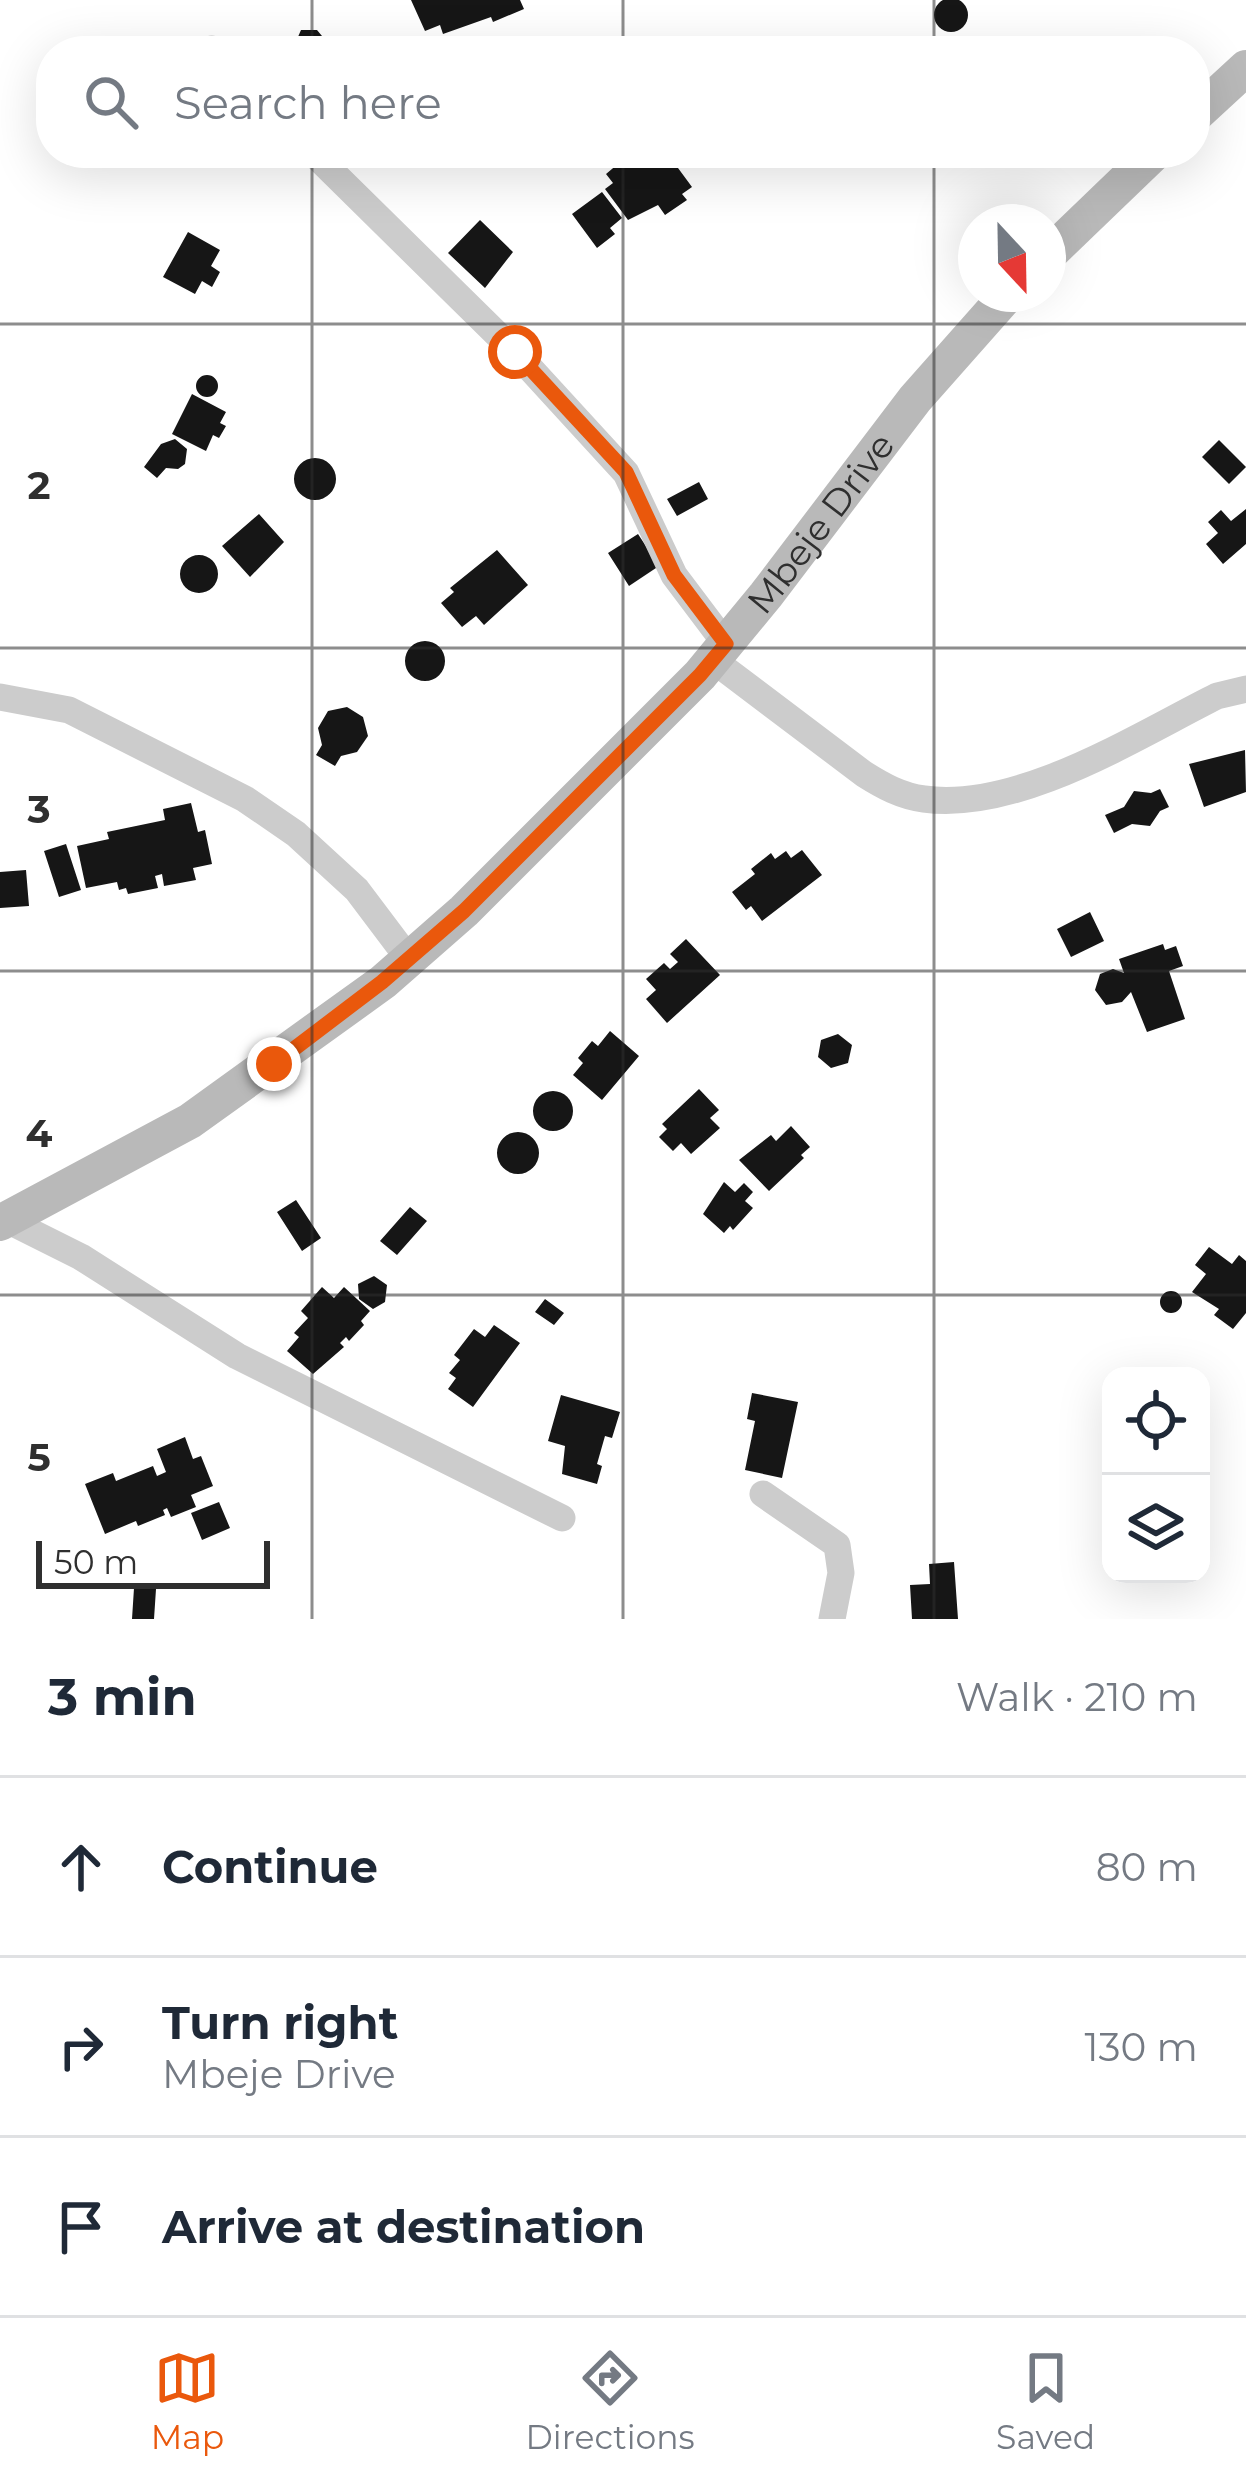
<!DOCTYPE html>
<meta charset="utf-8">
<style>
body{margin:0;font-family:Montserrat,sans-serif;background:#f2f2f3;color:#1f2937}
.controls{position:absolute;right:36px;bottom:36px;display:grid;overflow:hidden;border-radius:24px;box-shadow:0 12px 48px #0002}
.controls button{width:108px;height:108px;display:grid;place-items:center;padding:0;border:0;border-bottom:3px solid #e0e1e3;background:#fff;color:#1f2937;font:60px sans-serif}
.compass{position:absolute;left:958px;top:204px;width:108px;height:108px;border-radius:50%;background:#fff;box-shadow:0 12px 48px #0002;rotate:158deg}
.scale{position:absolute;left:36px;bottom:30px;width:234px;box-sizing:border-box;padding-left:12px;border:6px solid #2f2f2f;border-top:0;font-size:33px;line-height:42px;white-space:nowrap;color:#2f2f2f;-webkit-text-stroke:9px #fff;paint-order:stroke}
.stop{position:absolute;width:36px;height:36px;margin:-27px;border:9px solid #ea580c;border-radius:50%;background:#fff}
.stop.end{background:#ea580c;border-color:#fff;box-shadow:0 3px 12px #0008}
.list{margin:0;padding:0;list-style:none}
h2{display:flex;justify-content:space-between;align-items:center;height:156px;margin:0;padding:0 48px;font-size:51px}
h2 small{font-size:39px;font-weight:400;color:#747a83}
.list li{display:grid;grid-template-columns:78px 1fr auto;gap:36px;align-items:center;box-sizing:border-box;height:180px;padding:0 48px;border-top:3px solid #e0e1e3}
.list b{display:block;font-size:45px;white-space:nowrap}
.list p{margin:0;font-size:39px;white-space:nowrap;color:#747a83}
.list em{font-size:39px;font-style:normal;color:#747a83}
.icon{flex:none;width:66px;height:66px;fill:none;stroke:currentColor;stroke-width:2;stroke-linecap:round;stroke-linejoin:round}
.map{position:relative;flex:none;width:1246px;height:1619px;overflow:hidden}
.search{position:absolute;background:#fff;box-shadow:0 12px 48px #0002;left:36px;right:36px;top:36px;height:132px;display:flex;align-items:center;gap:30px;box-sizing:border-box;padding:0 42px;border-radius:48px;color:#747a83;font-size:45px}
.sheet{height:696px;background:#fff}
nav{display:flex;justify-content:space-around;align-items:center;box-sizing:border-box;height:168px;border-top:3px solid #e0e1e3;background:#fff;font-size:33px;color:#747a83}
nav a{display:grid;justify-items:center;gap:6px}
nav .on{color:#ea580c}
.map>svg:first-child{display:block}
.building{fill:#161616}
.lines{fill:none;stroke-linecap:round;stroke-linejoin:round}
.street{stroke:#ccc;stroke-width:27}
.secondary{stroke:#b9b9b9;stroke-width:36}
.route{stroke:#ea580c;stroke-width:15}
.grid{fill:none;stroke:#2f2f2f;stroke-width:3;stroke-opacity:0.55}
.labels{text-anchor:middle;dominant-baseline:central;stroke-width:12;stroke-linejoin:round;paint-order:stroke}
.street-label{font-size:36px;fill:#2f2f2f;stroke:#fff}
.grid-label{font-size:39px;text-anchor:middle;font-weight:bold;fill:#2f2f2f;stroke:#fff;stroke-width:12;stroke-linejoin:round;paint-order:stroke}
</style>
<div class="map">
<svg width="1246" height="1619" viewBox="0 0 1246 1619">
<rect width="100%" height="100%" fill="#fff"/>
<path class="building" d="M934 15a17 17 0 1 1 34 0a17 17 0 1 1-34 0Z
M 411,0 L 520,0 L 524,9 L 493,22 L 491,17 L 443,34 L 440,25 L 425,31 Z
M 301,30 L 317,30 L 332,48 L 329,51 L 298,51 L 294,46 Z
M 631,153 L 699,153 L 678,168 L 692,187 L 682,194 L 687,200 L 665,215 L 658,205 L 628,220 L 605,189 L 613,183 L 606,174 Z
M 602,192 L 622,218 L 610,228 L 615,234 L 597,248 L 572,214 Z
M 480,220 L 513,252 L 485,288 L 448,253 Z
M 188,232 L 220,250 L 211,266 L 220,272 L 212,287 L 202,281 L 195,294 L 163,277 Z
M196 386a11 11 0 1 1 22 0a11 11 0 1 1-22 0Z
M 192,394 L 226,412 L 220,423 L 226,426 L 219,438 L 213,435 L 206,451 L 172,434 Z
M 175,439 L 187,449 L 185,464 L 178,469 L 166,468 L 157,478 L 144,467 L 161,444 Z
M 1219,440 L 1246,467 L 1229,484 L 1202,457 Z
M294 479a21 21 0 1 1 42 0a21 21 0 1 1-42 0Z
M 699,482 L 708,499 L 677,516 L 667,499 Z
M 1246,509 L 1246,544 L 1223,564 L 1206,544 L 1218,533 L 1208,522 L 1221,510 L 1231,521 Z
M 259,514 L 284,542 L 250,577 L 222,546 Z
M 638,534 L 659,566 L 629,586 L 608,553 Z
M 497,550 L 528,585 L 484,625 L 476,616 L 462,627 L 441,603 L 454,592 L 450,588 Z
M180 574a19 19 0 1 1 38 0a19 19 0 1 1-38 0Z
M405 661a20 20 0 1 1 40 0a20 20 0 1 1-40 0Z
M 347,707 L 363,717 L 368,736 L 357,752 L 341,756 L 335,766 L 316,755 L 322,745 L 318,728 L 328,711 Z
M 1245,750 L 1246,792 L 1204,807 L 1189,764 Z
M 1160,789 L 1169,807 L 1160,811 L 1150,826 L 1132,824 L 1114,833 L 1105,815 L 1124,807 L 1134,791 L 1151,793 Z
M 191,803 L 198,832 L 205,830 L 212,864 L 193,868 L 196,880 L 164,886 L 162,874 L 155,876 L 158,888 L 128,894 L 126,888 L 119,890 L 117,882 L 86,888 L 77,846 L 109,839 L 107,832 L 165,820 L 163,809 Z
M 66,844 L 81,890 L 59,897 L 44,851 Z
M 802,850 L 822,875 L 762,921 L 751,906 L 746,910 L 732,892 L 755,874 L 751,869 L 771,853 L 775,859 L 786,851 L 791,858 Z
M 26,870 L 29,906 L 0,908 L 0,872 Z
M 1090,912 L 1104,941 L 1071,957 L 1057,929 Z
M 686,939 L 720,975 L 667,1023 L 646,999 L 656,990 L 646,979 L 664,963 L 670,969 L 678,962 L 670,954 Z
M 1163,944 L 1165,950 L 1176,946 L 1183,966 L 1169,971 L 1185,1019 L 1147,1032 L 1131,992 L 1122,1002 L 1106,1005 L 1095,990 L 1100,974 L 1113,969 L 1124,973 L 1119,959 Z
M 610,1031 L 639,1056 L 602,1100 L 573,1075 L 583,1063 L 578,1058 L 592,1041 L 598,1046 Z
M 838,1034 L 852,1045 L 848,1063 L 831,1068 L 818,1057 L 821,1040 Z
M 699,1089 L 719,1110 L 710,1118 L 720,1128 L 691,1154 L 681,1143 L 673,1151 L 659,1137 L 667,1129 L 662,1124 Z
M533 1111a20 20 0 1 1 40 0a20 20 0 1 1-40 0Z
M 791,1126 L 810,1147 L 801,1155 L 804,1158 L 769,1191 L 739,1160 L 771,1135 L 776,1141 Z
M497 1153a21 21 0 1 1 42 0a21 21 0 1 1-42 0Z
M 724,1182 L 735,1192 L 744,1183 L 753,1192 L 745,1201 L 753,1208 L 733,1230 L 730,1226 L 724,1233 L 703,1214 Z
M 296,1200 L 321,1238 L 302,1251 L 277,1212 Z
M 410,1207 L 427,1221 L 397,1255 L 380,1241 Z
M 1209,1247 L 1232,1264 L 1239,1255 L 1246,1261 L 1246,1313 L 1233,1329 L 1214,1315 L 1219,1309 L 1192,1292 L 1206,1274 L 1195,1265 Z
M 374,1276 L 387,1285 L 385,1302 L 373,1309 L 359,1299 L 358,1284 Z
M 322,1287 L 334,1298 L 344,1287 L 370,1311 L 361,1321 L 364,1325 L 349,1341 L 346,1337 L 340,1343 L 344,1347 L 313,1374 L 287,1351 L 299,1337 L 294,1333 L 308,1318 L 301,1311 Z
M1160 1302a11 11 0 1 1 22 0a11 11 0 1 1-22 0Z
M 545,1299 L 564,1313 L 554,1325 L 535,1312 Z
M 494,1325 L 520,1343 L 473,1407 L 448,1389 L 456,1378 L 449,1373 L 460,1360 L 454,1355 L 474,1329 L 485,1337 Z
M 752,1393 L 798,1402 L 782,1478 L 745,1470 L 755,1421 L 747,1419 Z
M 561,1395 L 620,1412 L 612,1438 L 605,1436 L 597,1464 L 602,1466 L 597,1484 L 562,1474 L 565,1446 L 548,1441 Z
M 185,1437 L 193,1459 L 201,1456 L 213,1486 L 191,1495 L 196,1507 L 171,1517 L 167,1508 L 163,1510 L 165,1515 L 138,1526 L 136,1521 L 105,1534 L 85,1484 L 113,1473 L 116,1481 L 153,1466 L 157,1476 L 166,1472 L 157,1449 Z
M 219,1502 L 230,1528 L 202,1540 L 191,1513 Z
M 954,1562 L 958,1619 L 912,1619 L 910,1585 L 930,1584 L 929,1564 Z
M 134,1588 L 156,1589 L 154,1619 L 132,1619 Z"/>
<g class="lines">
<path class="street" d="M 212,49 L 213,51
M 313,153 L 515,352 L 626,473 L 674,575 L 726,644
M 713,660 L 864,774 C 883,786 901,796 924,799 C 1018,812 1135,737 1217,696 L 1246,689
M 0,697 L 69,710 L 245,799 L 296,834 L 357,890 L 409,959
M 7,1220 L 81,1257 L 237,1356 L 562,1518
M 763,1494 L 837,1545 L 841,1573 L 832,1619"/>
<g class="secondary">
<path d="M 1195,115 L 1246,68"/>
<path d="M 1048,255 L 1154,153"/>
<path id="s1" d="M 0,1223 L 190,1121 L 383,982 L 464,911 L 700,675 L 766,595 L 915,399 L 1008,294"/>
</g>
</g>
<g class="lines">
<path class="route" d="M 274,1064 L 382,982 L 464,911 L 700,675 L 726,644 L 674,575 L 626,472 L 515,352"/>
</g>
<path class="grid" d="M 312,0 L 312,51M 623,0 L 623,51M 934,0 L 934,51M 312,153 L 312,1619M 623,153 L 623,1619M 934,153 L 934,1619M 0,324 L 1246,324M 0,648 L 1246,648M 0,971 L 1246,971M 0,1295 L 1246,1295"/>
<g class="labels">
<g class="street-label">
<text stroke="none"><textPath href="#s1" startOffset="1089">Mbeje Drive</textPath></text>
</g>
</g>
<g class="grid-label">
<text x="39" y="499">2</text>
<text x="39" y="823">3</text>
<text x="39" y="1147">4</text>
<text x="39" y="1471">5</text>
</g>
</svg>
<div class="controls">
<button><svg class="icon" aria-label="locate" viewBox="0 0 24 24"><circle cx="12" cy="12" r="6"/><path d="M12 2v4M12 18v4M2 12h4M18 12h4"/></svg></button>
<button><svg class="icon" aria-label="layers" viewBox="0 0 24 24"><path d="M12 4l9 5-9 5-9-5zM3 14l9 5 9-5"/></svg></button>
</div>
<svg class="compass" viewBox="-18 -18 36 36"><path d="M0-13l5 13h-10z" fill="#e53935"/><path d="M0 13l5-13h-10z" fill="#747a83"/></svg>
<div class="scale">50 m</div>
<div class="stop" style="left:515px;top:352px"></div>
<div class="stop end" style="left:274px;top:1064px"></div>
<div class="search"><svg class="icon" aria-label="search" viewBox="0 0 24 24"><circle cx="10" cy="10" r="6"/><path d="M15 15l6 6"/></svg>Search here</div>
</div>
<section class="sheet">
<h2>3 min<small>Walk · 210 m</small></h2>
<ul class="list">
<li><svg class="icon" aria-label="ahead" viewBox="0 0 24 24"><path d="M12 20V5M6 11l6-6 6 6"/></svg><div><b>Continue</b></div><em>80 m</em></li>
<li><svg class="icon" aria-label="right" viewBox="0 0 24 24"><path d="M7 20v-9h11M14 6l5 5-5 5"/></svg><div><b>Turn right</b><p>Mbeje Drive</p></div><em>130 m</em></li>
<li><svg class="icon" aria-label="arrive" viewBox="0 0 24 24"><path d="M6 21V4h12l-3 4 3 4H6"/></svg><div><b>Arrive at destination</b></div></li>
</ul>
</section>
<nav>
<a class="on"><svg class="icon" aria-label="map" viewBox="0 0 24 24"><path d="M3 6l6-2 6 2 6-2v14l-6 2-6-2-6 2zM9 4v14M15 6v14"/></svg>Map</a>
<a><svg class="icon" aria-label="directions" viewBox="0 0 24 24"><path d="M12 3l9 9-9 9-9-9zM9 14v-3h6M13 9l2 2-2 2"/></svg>Directions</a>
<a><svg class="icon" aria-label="saved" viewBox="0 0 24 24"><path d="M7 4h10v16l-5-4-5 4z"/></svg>Saved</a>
</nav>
